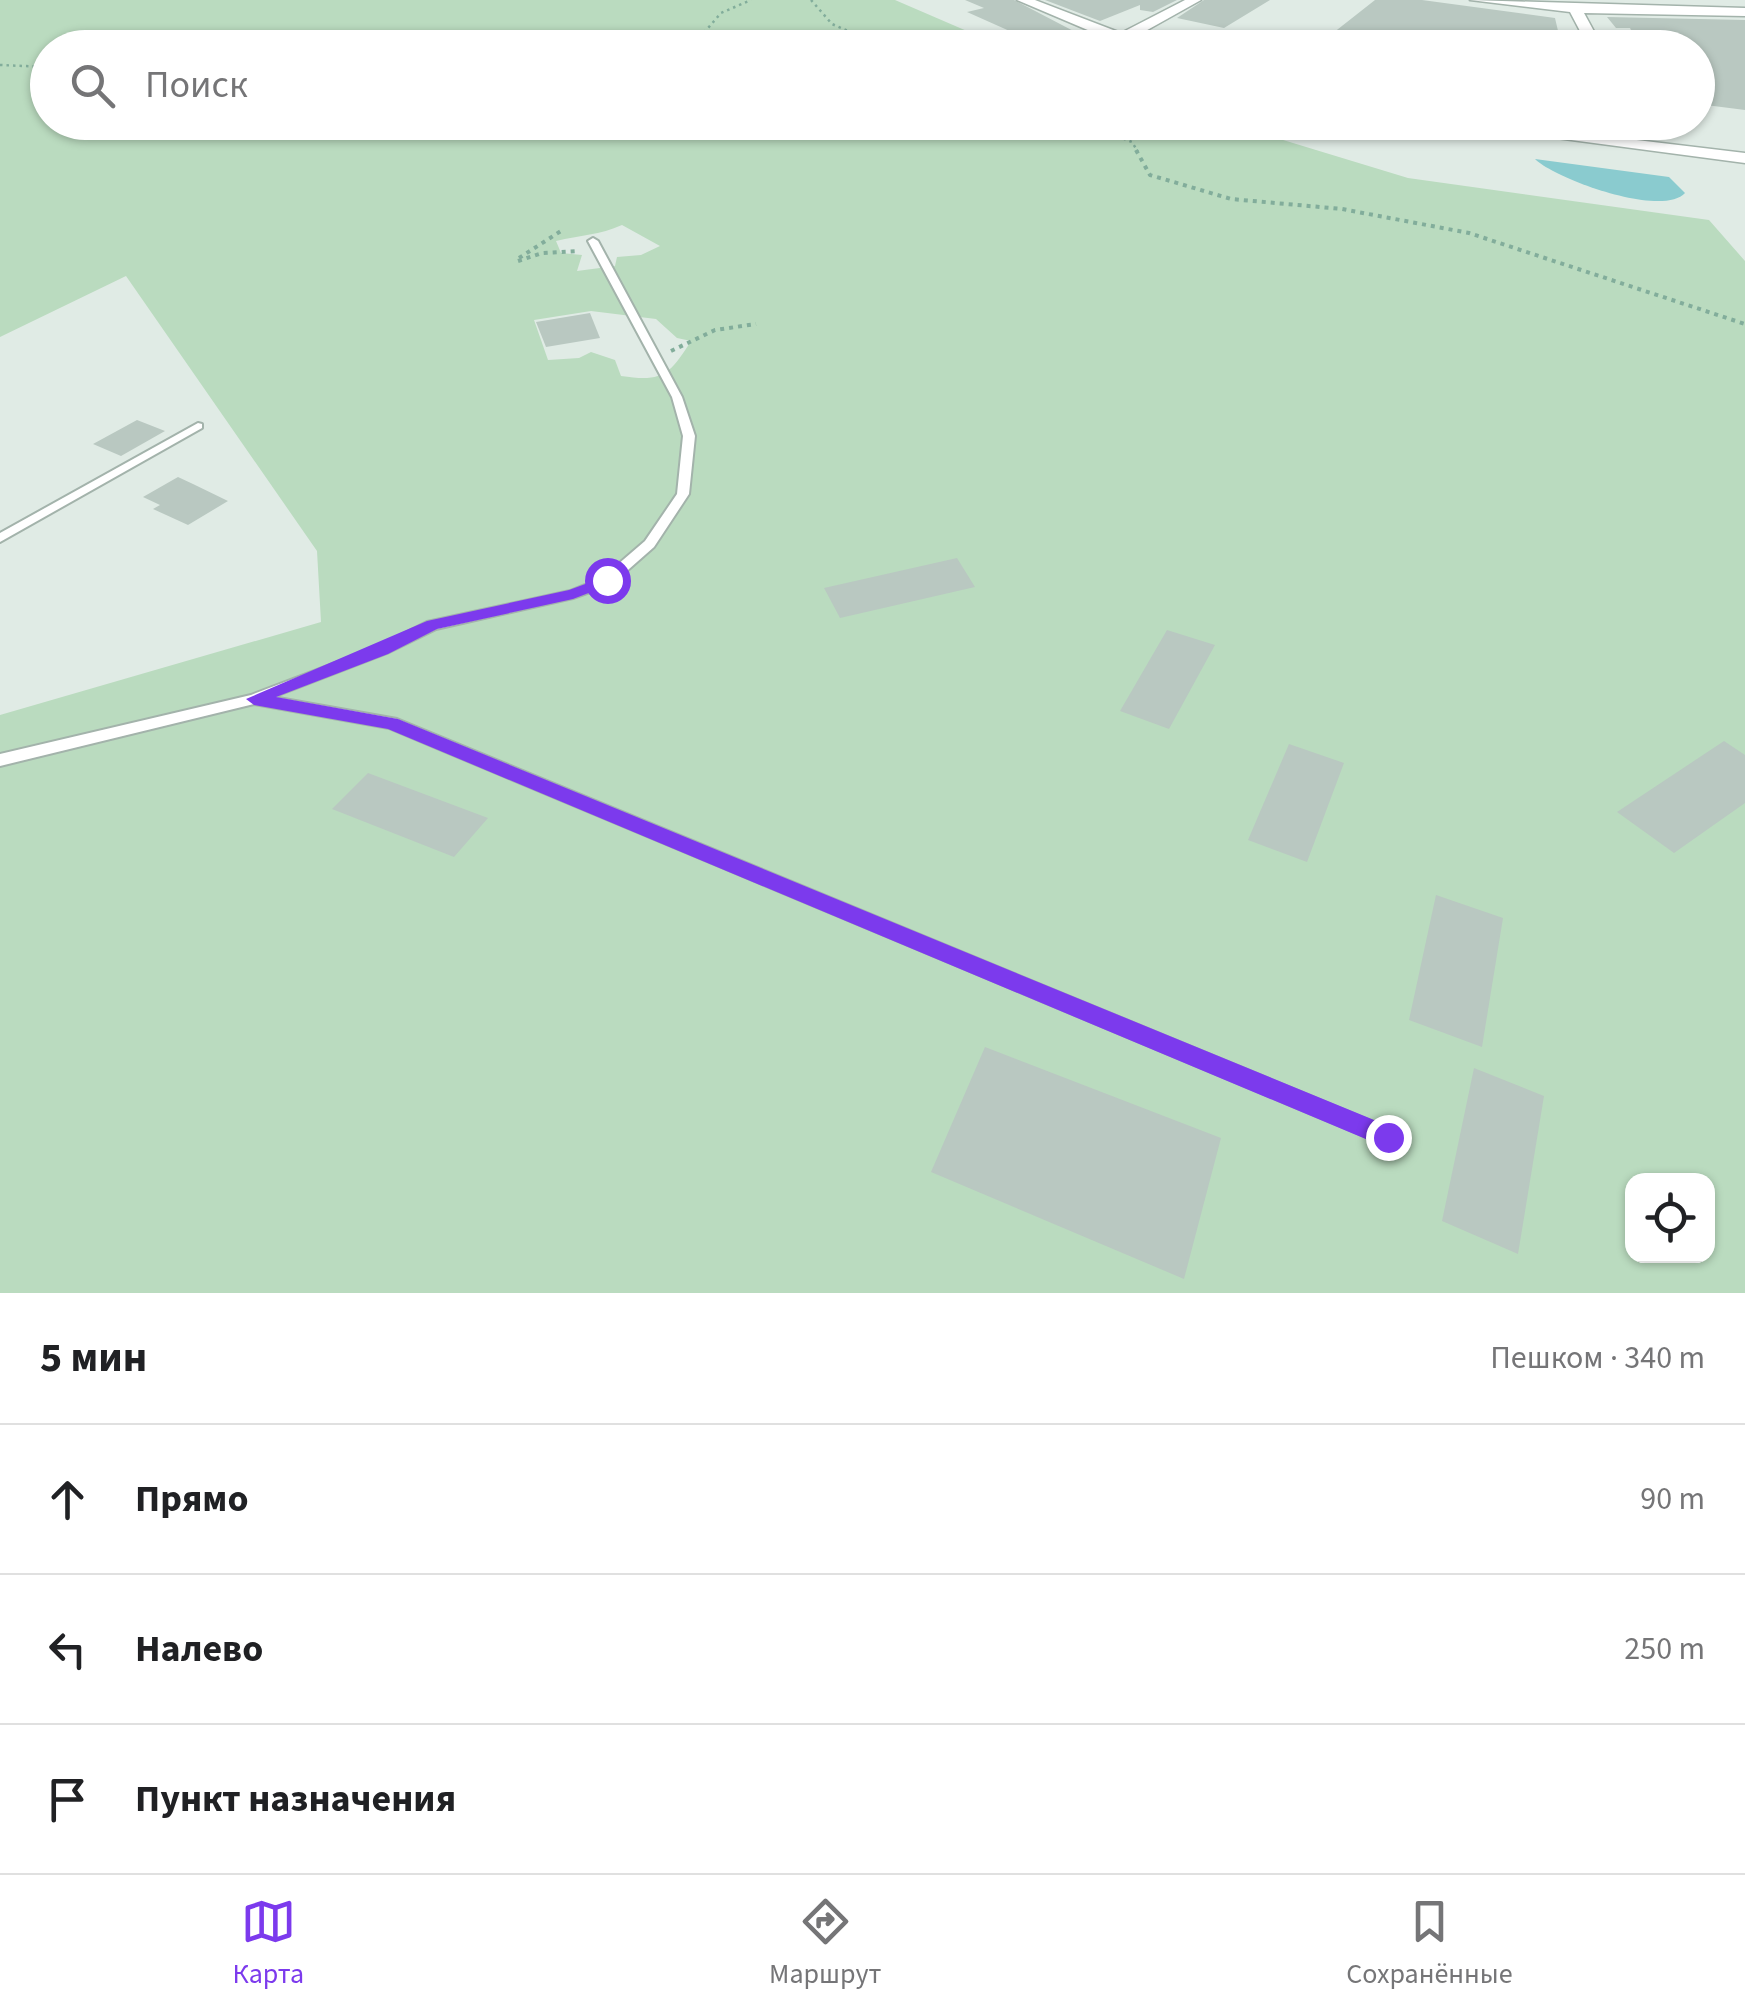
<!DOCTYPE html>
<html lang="ru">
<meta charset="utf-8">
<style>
body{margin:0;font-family:"Source Sans 3",sans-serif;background:#f2f2f2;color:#202124}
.controls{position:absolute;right:30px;bottom:30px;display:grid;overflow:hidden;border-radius:20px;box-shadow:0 2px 8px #0004}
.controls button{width:90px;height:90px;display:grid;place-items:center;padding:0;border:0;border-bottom:2px solid #e0e0e0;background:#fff;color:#202124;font:50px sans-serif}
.stop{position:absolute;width:30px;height:30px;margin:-22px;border:8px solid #7c3aed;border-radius:50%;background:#fff}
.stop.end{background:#7c3aed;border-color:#fff;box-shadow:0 2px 10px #0008}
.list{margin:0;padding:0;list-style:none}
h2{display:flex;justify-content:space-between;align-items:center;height:130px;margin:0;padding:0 40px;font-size:42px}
h2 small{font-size:32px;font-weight:400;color:#757577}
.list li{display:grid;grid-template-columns:65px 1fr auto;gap:30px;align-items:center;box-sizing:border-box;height:150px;padding:0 40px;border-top:2px solid #e0e0e0}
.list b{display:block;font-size:38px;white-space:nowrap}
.list em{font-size:32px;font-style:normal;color:#757577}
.icon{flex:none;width:55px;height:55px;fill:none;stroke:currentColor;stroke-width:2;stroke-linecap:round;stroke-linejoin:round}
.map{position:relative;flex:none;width:1745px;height:1293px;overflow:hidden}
.search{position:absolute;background:#fff;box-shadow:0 2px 8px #0004;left:30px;right:30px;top:30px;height:110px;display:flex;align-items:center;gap:25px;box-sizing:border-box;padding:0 35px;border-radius:55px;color:#757577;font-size:38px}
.sheet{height:580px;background:#fff}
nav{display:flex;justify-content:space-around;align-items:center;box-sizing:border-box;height:140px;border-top:2px solid #e0e0e0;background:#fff;font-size:28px;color:#757577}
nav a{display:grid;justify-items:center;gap:5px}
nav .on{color:#7c3aed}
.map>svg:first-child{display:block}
.green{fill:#badbbf;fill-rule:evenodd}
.water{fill:#8acbcf}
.building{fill:#b9c8c1}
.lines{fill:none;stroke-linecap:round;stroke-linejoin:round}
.service-casing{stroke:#a3b3ab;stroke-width:4}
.minor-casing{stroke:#a3b3ab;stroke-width:3}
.path-far1{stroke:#82ad9b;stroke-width:2.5;stroke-dasharray:2.5 4;stroke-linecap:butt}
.path{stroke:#82ad9b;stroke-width:4;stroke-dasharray:4 5;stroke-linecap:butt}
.service{fill:#fff;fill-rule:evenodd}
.minor{fill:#fff;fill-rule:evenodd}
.route{fill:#7c3aed}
</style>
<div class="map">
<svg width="1745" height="1293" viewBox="0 0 1745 1293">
<rect width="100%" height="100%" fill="#e0ebe5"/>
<path class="green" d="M 0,0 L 895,0 L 1004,47 L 48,48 L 48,122 L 1227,123 L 1408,178 L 1709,220 L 1745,261 L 1745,1293 L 0,1293 L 0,715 L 321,622 L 317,551 L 126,276 L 0,337 ZM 622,225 L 660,246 L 641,255 L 617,257 L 615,266 L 577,271 L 582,255 L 561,253 L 556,241 C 580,235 600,235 622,225 ZM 591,311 L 656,319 L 677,338 L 691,341 C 669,376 662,382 621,376 L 615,360 L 591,352 L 579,358 L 548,360 L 534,320 ZM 1632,1180 L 1708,1180 L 1708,1256 L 1632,1256 Z"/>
<path class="water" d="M 1535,159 L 1669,177 L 1685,193 C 1662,218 1555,179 1535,159 Z"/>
<path class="building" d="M 965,0 L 1014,0 L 1106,48 L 1048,48 L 967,12 L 984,8 Z
M 1045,0 L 1177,0 L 1153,12 L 1140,10 L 1140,5 L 1100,21 Z
M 1204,0 L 1270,0 L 1224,28 L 1177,18 Z
M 1375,0 L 1422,0 L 1555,18 L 1562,48 L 1491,43 L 1491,48 L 1383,48 L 1381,33 L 1368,35 L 1362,48 L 1314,48 Z
M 1607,17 L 1745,20 L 1745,110 L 1698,104 L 1698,48 L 1638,44 L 1630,28 L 1616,28 Z
M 590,313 L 600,338 L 546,347 L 536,322 Z
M 137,420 L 165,431 L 121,456 L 93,444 Z
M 178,477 L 193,484 L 228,501 L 188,525 L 153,509 L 160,505 L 143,497 Z
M 957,558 L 975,587 L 840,618 L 824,588 Z
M 1167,630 L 1215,645 L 1169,729 L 1120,711 Z
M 1724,741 L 1745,755 L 1745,803 L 1674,853 L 1617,812 Z
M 1289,744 L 1344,763 L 1307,862 L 1248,840 Z
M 368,773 L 488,818 L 454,857 L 332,809 Z
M 1436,895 L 1503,918 L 1482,1047 L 1409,1020 Z
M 985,1047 L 1221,1138 L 1184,1279 L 931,1172 Z
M 1474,1068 L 1544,1096 L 1518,1254 L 1442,1221 Z"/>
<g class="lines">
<g class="service-casing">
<path id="service" d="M 593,238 L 598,241 L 682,397 L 695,436 L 689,494 L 654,547 L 612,584 L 573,598 L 436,629 L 387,653 L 273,697 L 397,719 L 1395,1131 L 1398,1137 L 1395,1143 L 1388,1146 L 1381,1143 L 389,728 L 254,704 L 0,766 L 0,754 L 251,695 L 377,647 L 427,622 L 570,591 L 602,578 L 645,541 L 677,494 L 683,436 L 672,397 L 588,241 Z
M 198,423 L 202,424 L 202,428 L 0,542 L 0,533 Z"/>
</g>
<g class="minor-casing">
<path id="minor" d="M 1017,0 L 1035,0 L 1121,33 L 1185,0 L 1201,0 L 1133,38 L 1154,48 L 1116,42 Z
M 1470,0 L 1745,8 L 1745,16 L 1584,13 L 1603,48 L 1589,48 L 1570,12 Z
M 1371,37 L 1381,37 L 1379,48 L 1365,48 Z
M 1435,122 L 1486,122 L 1745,153 L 1745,163 Z"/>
</g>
<path class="path-far1" d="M 811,0 L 832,24 L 887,48
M 655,48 L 702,35 L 721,13 L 751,0
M 0,65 L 48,67
M 1081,122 L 1132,142 L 1138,152"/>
<path class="path" d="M 1136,150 L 1150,175 L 1231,199 L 1342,209 L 1469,233 L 1745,324
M 519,258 L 564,229
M 518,261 L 542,253 L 578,251
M 671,351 L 715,330 L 756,324"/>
<use href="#service" class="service"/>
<use href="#minor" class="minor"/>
</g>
<path class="route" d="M 607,576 L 612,577 L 612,584 L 573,599 L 437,629 L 388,654 L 276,697 L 398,719 L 1396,1129 L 1396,1145 L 1380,1145 L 388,729 L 254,705 L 246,699 L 427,621 L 569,590 Z"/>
</svg>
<div class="controls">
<button><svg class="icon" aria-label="locate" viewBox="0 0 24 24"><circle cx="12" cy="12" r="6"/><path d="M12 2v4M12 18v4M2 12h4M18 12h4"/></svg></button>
</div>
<div class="stop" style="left:607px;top:580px"></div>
<div class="stop end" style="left:1388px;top:1137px"></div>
<div class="search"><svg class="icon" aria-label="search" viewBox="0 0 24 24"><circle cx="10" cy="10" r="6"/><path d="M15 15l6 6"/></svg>Поиск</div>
</div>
<section class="sheet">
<h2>5 мин<small>Пешком · 340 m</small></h2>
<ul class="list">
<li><svg class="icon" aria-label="ahead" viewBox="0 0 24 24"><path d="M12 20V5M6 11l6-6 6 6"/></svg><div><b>Прямо</b></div><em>90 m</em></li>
<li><svg class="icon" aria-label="left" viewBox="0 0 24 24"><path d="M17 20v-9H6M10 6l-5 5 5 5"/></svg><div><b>Налево</b></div><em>250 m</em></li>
<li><svg class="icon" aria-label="arrive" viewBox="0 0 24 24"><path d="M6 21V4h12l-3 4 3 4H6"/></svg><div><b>Пункт назначения</b></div></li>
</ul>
</section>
<nav>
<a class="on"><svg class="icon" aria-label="map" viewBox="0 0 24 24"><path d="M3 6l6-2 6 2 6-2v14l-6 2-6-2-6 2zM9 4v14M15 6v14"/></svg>Карта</a>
<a><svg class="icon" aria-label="directions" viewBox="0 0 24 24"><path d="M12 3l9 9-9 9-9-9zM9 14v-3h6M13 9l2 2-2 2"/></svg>Маршрут</a>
<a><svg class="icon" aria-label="saved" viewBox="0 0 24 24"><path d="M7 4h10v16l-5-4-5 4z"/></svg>Сохранённые</a>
</nav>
